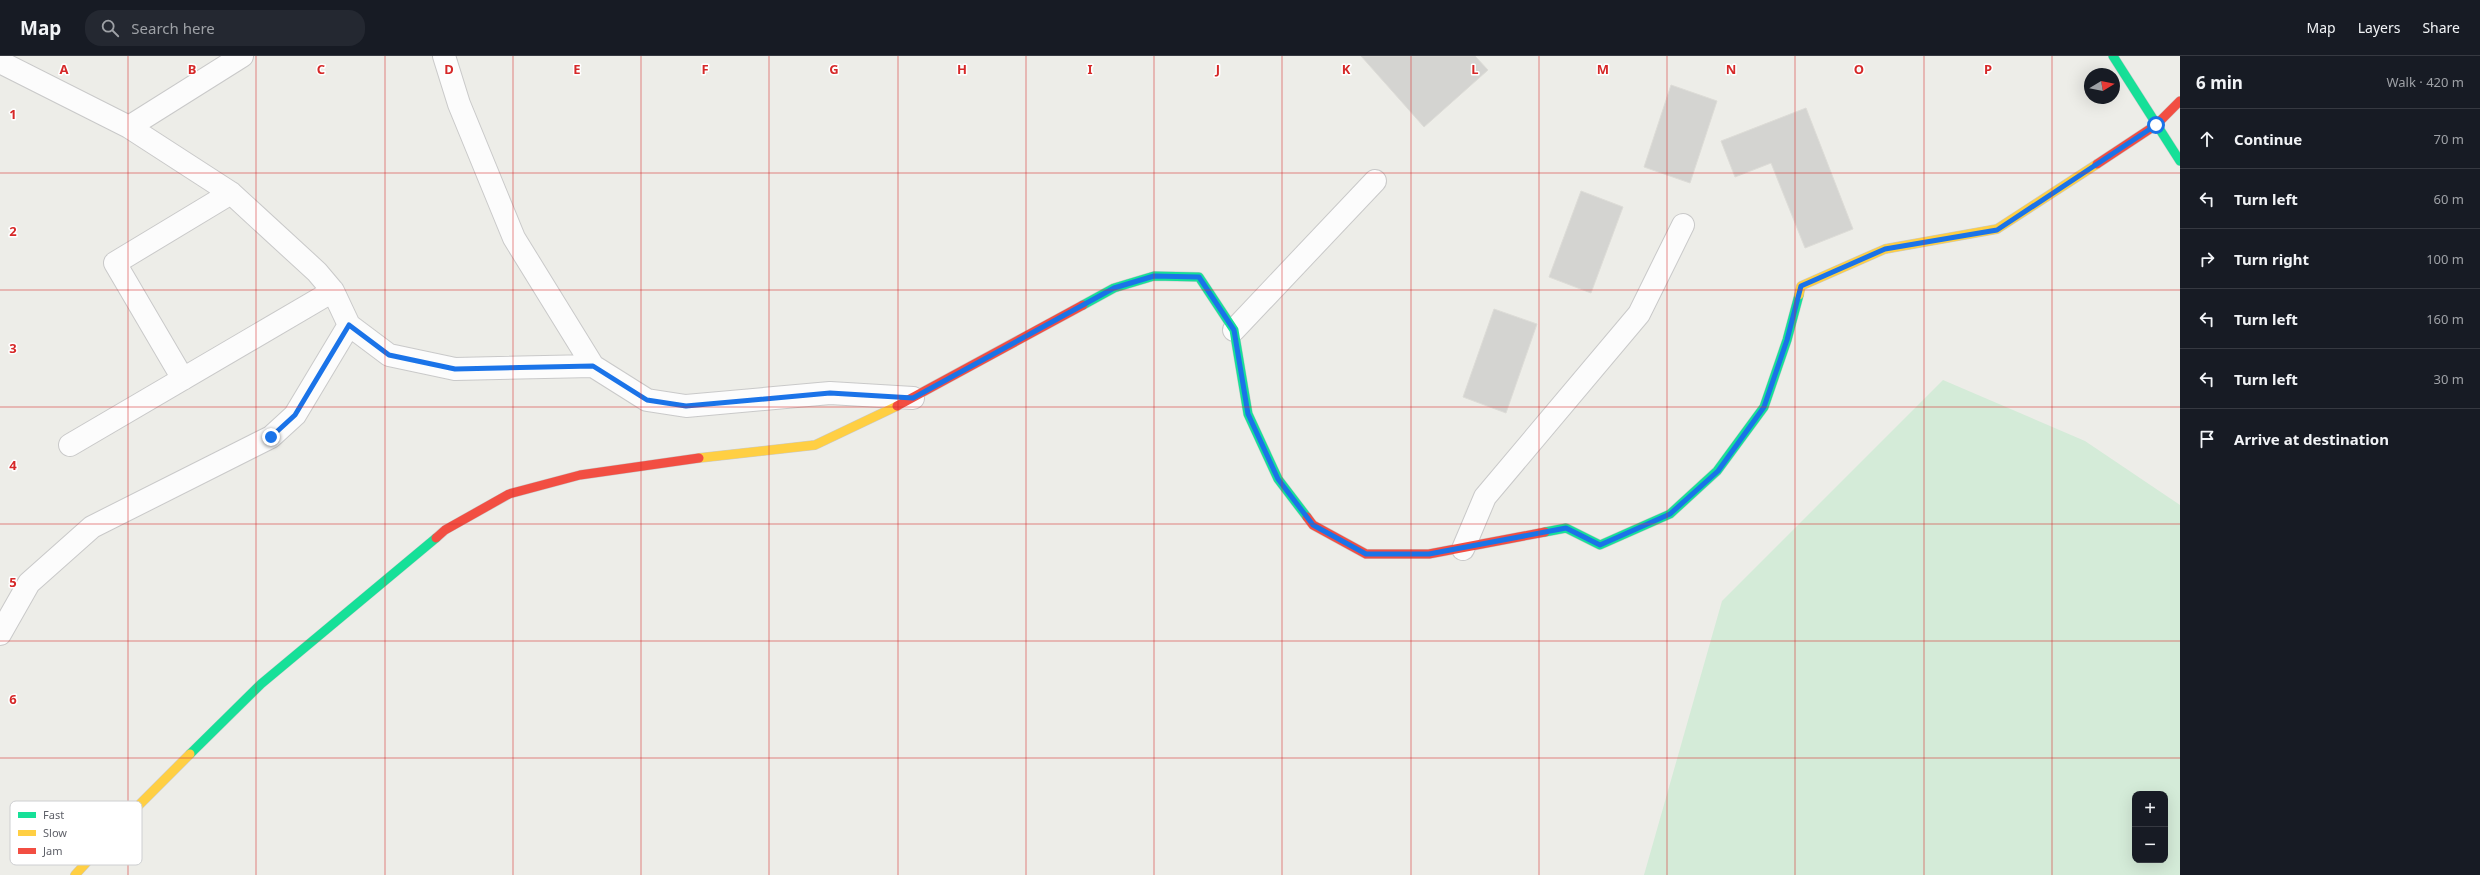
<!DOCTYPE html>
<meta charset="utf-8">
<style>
body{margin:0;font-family:"Noto Sans",sans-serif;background:#242831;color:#f1f3f6}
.controls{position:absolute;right:12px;bottom:12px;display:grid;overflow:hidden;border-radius:8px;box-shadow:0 4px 16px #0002}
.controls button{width:36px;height:36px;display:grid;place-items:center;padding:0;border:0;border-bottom:1px solid #363941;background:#171b24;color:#f1f3f6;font:20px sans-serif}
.compass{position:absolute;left:2084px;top:12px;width:36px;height:36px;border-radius:50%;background:#171b24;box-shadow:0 4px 16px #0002;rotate:80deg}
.stop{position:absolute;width:12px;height:12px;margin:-9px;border:3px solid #1a73e8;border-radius:50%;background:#fff}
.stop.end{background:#1a73e8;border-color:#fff;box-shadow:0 1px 4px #0008}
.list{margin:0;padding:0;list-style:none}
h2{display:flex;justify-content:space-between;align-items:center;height:52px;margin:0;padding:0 16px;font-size:17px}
h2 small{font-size:13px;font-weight:400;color:#9ea1a6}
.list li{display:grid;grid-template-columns:26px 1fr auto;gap:12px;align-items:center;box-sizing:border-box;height:60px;padding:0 16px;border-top:1px solid #363941}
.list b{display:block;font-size:15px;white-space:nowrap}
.list em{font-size:13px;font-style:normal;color:#9ea1a6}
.icon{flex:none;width:22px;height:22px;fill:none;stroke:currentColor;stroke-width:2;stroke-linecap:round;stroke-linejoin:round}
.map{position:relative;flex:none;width:2180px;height:819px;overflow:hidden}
header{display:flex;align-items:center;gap:24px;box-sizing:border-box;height:56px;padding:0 20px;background:#171b24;border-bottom:1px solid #363941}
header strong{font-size:19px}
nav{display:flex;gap:22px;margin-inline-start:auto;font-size:14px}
.search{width:280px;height:36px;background:#242831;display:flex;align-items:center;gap:10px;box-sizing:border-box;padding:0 14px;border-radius:16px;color:#9ea1a6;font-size:15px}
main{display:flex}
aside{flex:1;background:#171b24}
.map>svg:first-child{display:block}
.green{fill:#d4ebd8;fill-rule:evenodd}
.building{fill:#d4d4d1;stroke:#dddcd7}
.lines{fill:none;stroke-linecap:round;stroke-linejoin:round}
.street-casing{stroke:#c9c9c9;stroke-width:24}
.fast-casing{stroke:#c9caca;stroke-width:10}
.slow-casing{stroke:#c9caca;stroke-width:10}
.jam-casing{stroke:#c9caca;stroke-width:10}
.street{stroke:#fcfcfc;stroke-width:22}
.fast{stroke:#16e098;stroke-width:9}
.slow{stroke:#ffcf43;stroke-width:9}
.jam{stroke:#f24e42;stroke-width:9}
.route{stroke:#1a73e8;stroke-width:5}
.grid{fill:none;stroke:#d62828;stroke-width:1;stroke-opacity:0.55}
.key{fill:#fff;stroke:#cecfd1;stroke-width:1}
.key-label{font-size:11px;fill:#5d5f67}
.grid-label{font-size:13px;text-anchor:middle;font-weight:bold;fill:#d62828;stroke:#fff;stroke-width:3;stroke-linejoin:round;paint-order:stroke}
</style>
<header>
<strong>Map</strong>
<div class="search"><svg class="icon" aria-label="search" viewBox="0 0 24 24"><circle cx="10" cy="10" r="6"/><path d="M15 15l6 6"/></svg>Search here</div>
<nav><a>Map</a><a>Layers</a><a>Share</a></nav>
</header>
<main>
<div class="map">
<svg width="2180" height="819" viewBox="0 0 2180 819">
<rect width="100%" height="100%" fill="#edede8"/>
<path class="green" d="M 1943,324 L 2085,385 L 2180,449 L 2180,819 L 1644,819 L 1722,545 ZM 2135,738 L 2165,738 L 2165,804 L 2135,804 Z"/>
<path class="building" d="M 1361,0 L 1475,0 L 1488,14 L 1424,71 Z
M 1671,29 L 1717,45 L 1690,127 L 1644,111 Z
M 1806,52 L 1853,173 L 1805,192 L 1771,107 L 1735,121 L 1721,85 Z
M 1581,135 L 1623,151 L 1591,237 L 1549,221 Z
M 1494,253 L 1537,268 L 1506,357 L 1463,341 Z"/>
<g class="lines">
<g class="street-casing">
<path id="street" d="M 444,0 L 459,48 L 514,182 L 593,310 L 647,344 L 686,350 L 830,337 L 913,342
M 0,6 L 129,71 L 231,137 L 317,216 L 333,235 L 349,269 L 389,299 L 455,313 L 593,310
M 129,71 L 242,0
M 1234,274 L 1375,125
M 183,323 L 115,207 L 231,137
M 70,389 L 333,235
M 1463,493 L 1485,441 L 1639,258 L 1683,169
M 0,578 L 29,527 L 92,471 L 271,381 L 295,359 L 349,269"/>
</g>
<g class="fast-casing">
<path id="fast" d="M 2113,0 L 2180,105
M 1083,249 L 1114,232 L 1154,220 L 1199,221 L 1234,274 L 1248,358 L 1278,423 L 1307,461
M 1545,476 L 1566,472 L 1600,489 L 1670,458 L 1717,415 L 1764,351 L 1787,284 L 1799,239
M 190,698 L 261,628 L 436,482"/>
</g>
<g class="slow-casing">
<path id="slow" d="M 1799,239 L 1801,230 L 1885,193 L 1997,173 L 2097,108
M 699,402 L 815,389 L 897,350
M 75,819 L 136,752 L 190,698"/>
</g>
<g class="jam-casing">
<path id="jam" d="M 2097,108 L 2156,69 L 2180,45
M 897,350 L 1083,249
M 1307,461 L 1313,469 L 1366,498 L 1429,498 L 1545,476
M 436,482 L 445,474 L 509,438 L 580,419 L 699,402"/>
</g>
<use href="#street" class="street"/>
<use href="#fast" class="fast"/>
<use href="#slow" class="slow"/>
<use href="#jam" class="jam"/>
</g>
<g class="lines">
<path class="route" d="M 271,381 L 295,359 L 349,269 L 389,299 L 455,313 L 593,310 L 647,344 L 686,350 L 830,337 L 913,342 L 1114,232 L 1154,220 L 1199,221 L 1234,274 L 1248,358 L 1278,423 L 1313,469 L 1366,498 L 1429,498 L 1566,472 L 1600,489 L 1670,458 L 1718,415 L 1764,351 L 1787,284 L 1801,230 L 1885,193 L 1997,174 L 2156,69"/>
</g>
<path class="grid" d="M 128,0 L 128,819M 256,0 L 256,819M 385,0 L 385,819M 513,0 L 513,819M 641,0 L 641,819M 769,0 L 769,819M 898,0 L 898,819M 1026,0 L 1026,819M 1154,0 L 1154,819M 1282,0 L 1282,819M 1411,0 L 1411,819M 1539,0 L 1539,819M 1667,0 L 1667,819M 1795,0 L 1795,819M 1924,0 L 1924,819M 2052,0 L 2052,819M 0,117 L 2180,117M 0,234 L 2180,234M 0,351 L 2180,351M 0,468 L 2180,468M 0,585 L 2180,585M 0,702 L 2180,702"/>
<rect x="10" y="745" width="132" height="64" rx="6" class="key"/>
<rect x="18" y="756" width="18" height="6" fill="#16e098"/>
<rect x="18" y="774" width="18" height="6" fill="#ffcf43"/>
<rect x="18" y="792" width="18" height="6" fill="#f24e42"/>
<g class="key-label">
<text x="43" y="763">Fast</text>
<text x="43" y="781">Slow</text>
<text x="43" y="799">Jam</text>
</g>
<g class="grid-label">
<text x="64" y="18">A</text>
<text x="192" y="18">B</text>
<text x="321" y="18">C</text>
<text x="449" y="18">D</text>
<text x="577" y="18">E</text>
<text x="705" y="18">F</text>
<text x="834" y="18">G</text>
<text x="962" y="18">H</text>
<text x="1090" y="18">I</text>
<text x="1218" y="18">J</text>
<text x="1346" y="18">K</text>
<text x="1475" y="18">L</text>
<text x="1603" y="18">M</text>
<text x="1731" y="18">N</text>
<text x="1859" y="18">O</text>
<text x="1988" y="18">P</text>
<text x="13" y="63">1</text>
<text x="13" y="180">2</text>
<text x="13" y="297">3</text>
<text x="13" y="414">4</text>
<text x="13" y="531">5</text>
<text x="13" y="648">6</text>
</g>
</svg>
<div class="controls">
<button>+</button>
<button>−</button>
</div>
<svg class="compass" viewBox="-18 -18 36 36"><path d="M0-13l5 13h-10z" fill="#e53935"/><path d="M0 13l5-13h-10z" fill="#9ea1a6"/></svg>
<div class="stop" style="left:2156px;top:69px"></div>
<div class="stop end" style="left:271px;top:381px"></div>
</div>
<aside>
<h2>6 min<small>Walk · 420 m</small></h2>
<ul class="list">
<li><svg class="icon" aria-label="ahead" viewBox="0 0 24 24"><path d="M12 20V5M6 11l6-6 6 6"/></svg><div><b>Continue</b></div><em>70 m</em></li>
<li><svg class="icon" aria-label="left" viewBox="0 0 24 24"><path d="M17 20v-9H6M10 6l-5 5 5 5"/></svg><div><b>Turn left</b></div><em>60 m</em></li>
<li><svg class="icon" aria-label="right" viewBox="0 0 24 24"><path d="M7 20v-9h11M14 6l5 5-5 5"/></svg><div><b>Turn right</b></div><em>100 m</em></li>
<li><svg class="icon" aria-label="left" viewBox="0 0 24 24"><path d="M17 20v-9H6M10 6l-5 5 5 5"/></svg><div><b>Turn left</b></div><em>160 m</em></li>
<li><svg class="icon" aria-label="left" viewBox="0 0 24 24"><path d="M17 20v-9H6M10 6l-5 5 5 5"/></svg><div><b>Turn left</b></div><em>30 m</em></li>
<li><svg class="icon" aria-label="arrive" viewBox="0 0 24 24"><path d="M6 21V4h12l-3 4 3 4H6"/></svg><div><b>Arrive at destination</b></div></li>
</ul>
</aside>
</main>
